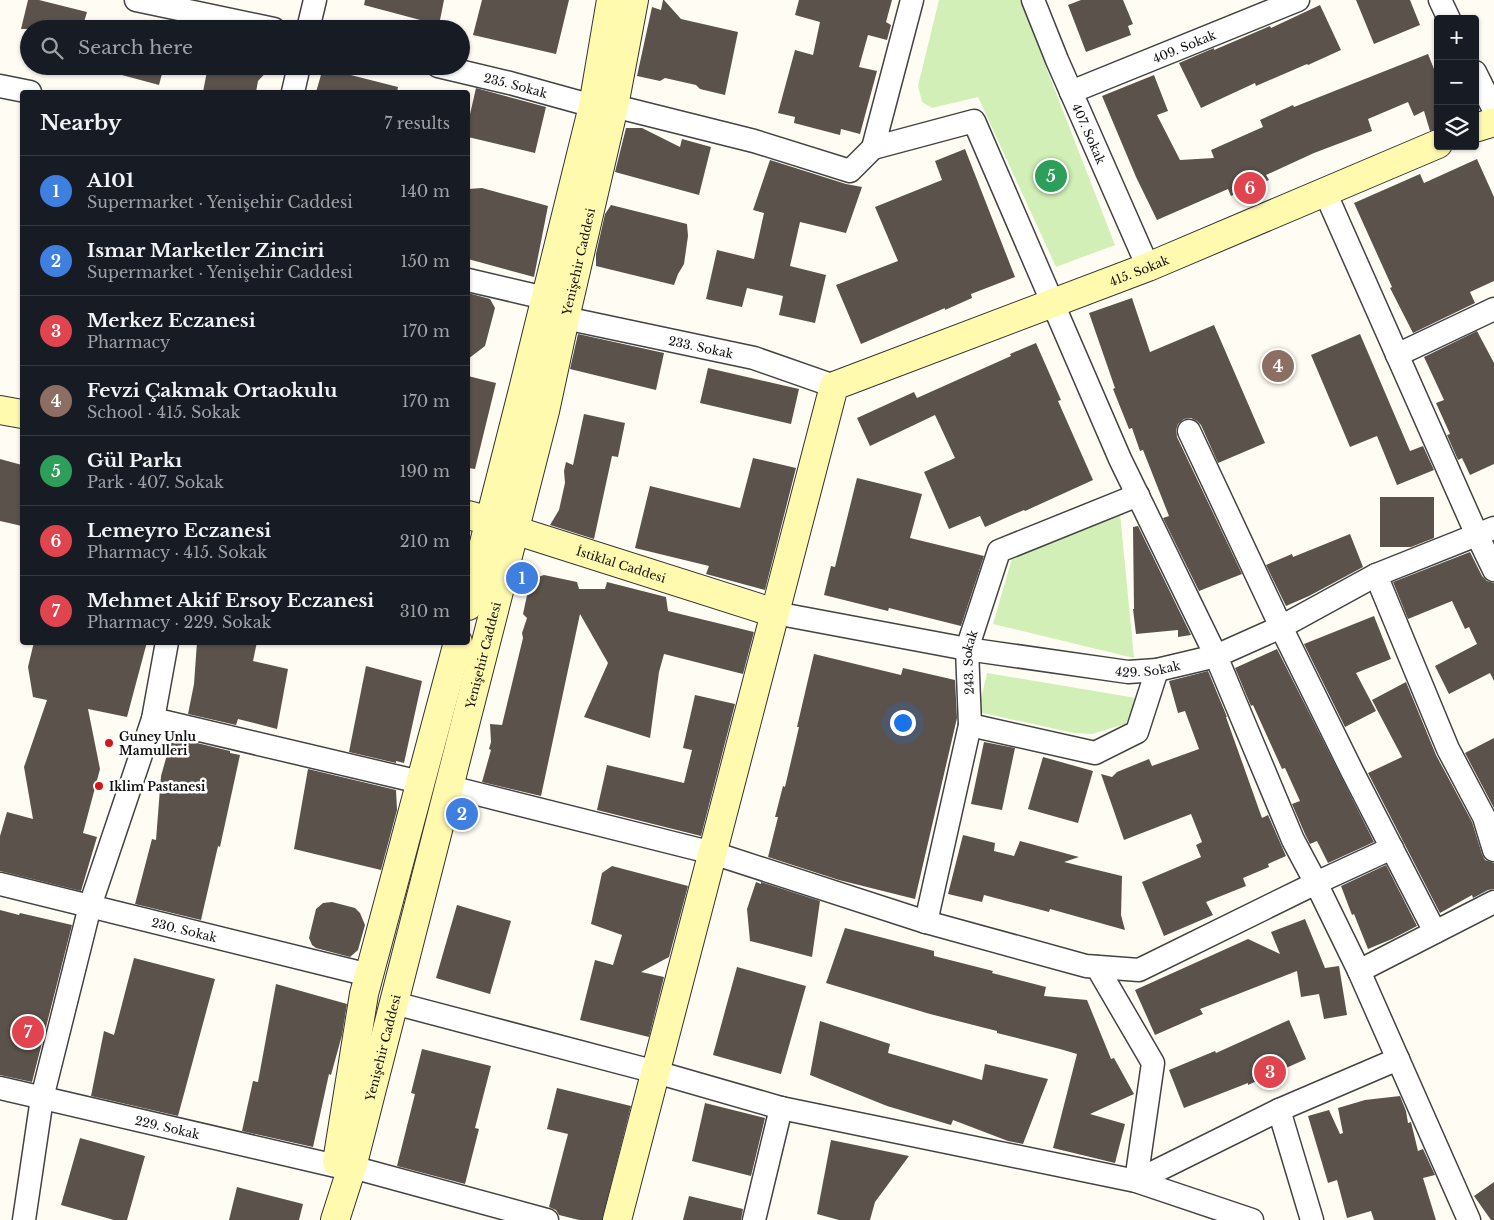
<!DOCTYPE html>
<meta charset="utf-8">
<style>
body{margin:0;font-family:"Libre Baskerville",serif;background:#242831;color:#f1f3f6}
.controls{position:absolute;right:15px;top:15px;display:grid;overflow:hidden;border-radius:5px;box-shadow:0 1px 4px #0004}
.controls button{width:45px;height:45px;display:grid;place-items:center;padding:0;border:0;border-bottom:1px solid #363941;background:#171b24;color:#f1f3f6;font:25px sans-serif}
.you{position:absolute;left:902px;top:722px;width:18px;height:18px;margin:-12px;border:4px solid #fff;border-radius:50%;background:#1a73e8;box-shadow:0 0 0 8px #1a73e833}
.badge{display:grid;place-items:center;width:32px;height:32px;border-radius:50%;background:#7c3aed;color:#fff;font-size:16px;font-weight:700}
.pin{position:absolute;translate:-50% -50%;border:2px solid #fff;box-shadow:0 1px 5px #0006}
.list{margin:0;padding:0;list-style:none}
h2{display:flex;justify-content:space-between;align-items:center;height:65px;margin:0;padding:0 20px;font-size:21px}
h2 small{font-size:16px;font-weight:400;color:#9ea1a6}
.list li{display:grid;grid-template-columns:32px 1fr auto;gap:15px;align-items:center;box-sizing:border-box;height:70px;padding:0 20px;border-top:1px solid #363941}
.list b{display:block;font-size:19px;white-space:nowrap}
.list p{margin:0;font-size:16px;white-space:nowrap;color:#9ea1a6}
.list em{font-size:16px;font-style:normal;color:#9ea1a6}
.icon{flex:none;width:28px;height:28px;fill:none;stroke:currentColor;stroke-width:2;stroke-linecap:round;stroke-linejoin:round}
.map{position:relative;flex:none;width:1494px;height:1220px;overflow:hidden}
.search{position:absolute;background:#171b24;box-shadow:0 1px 4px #0004;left:20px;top:20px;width:450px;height:55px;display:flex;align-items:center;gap:12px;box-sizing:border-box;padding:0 18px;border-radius:28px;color:#9ea1a6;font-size:19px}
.panel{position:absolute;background:#171b24;box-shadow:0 1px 4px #0004;left:20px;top:90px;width:450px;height:555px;border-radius:5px}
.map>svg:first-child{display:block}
.green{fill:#d2efb7}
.building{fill:#5a524b}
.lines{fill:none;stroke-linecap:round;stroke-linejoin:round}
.street-casing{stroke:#434343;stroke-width:25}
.secondary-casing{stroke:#323232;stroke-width:30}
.street{stroke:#fff;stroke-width:22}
.secondary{stroke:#fffaae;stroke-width:28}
.poi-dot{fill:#d21616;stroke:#fff;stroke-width:2}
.labels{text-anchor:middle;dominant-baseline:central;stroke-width:5;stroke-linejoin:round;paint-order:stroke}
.street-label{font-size:12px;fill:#101010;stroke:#fff}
.poi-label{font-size:12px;font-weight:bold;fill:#101010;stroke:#fff;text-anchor:start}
</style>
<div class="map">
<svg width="1494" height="1220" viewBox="0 0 1494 1220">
<rect width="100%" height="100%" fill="#fffdf3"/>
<path class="green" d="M 939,0 L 1020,0 L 1115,245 L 1056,267 L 978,97 L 932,108 L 922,102 L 918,86 Z
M 1120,513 L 1134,658 L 993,624 L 1013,555 Z
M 987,673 L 1142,699 L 1125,724 L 1092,734 L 1074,733 L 978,712 Z"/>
<path class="building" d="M 28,0 L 39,0 L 87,12 L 82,29 L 21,29 Z
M 365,0 L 444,0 L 439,25 L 364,5 Z
M 482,0 L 569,0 L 556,54 L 473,35 Z
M 663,0 L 664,0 L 681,19 L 738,32 L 725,95 L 700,89 L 696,85 L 665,78 L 660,81 L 637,76 L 652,7 L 661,10 Z
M 799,0 L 892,0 L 886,22 L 891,25 L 887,40 L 868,35 L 859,67 L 877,71 L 860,134 L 841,129 L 840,135 L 794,123 L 795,117 L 778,113 L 795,50 L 813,55 L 820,22 L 795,15 Z
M 1081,0 L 1123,0 L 1133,24 L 1128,26 L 1131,35 L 1086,52 L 1068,5 Z
M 1356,0 L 1410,0 L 1420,25 L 1374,44 Z
M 1320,5 L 1341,50 L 1308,65 L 1307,64 L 1256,86 L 1255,83 L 1201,108 L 1179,63 L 1214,48 L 1214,50 L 1270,26 L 1271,28 Z
M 1428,54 L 1438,79 L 1438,129 L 1430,131 L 1424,111 L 1414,116 L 1408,102 L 1368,119 L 1372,131 L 1314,153 L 1266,175 L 1269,180 L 1231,196 L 1228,189 L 1157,220 L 1136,177 L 1102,96 L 1154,75 L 1168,111 L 1157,115 L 1180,160 L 1214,158 L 1211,150 L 1263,127 L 1260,120 L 1293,105 L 1294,107 Z
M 108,66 L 164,66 L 159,85 L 107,71 Z
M 208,66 L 272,66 L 258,81 L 256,92 L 203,92 Z
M 323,68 L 398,87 L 397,92 L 316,92 Z
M 476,88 L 546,107 L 535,153 L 468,137 L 468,123 Z
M 626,128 L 642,128 L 680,147 L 682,139 L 711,147 L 699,195 L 615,172 Z
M 965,149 L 1015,277 L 971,294 L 972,298 L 945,310 L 945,308 L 861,344 L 836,285 L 898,261 L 875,207 L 942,180 L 935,161 Z
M 1477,159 L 1494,197 L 1494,281 L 1470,292 L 1475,303 L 1413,333 L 1390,288 L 1392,287 L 1354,203 L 1420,174 L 1424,183 Z
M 770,160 L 846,184 L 862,187 L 846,233 L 800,222 L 790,266 L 826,275 L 815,323 L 779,315 L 783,296 L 747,288 L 742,307 L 706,299 L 717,250 L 754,259 L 764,213 L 753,210 Z
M 482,188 L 548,206 L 534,277 L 468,259 L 468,189 Z
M 611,205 L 687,224 L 688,236 L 684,264 L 678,274 L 674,285 L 596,266 L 596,254 L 605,214 Z
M 468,293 L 490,299 L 495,308 L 485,346 L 468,359 Z
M 1132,298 L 1150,352 L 1214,325 L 1265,443 L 1218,463 L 1201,425 L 1197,421 L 1191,418 L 1184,419 L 1178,424 L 1176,430 L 1177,437 L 1242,574 L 1199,591 L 1163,518 L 1169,516 L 1143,450 L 1140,451 L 1132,428 L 1129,429 L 1113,389 L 1115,388 L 1089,313 Z
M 1477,331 L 1494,363 L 1494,464 L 1470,475 L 1462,458 L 1458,460 L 1447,435 L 1450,434 L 1436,403 L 1444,400 L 1424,357 Z
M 578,334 L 664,353 L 656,390 L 570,369 Z
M 1360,334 L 1410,451 L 1423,446 L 1434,470 L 1397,485 L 1377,436 L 1350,447 L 1311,355 Z
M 1036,343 L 1061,400 L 1058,401 L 1093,480 L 1025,511 L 1024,510 L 985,527 L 980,516 L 949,529 L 924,472 L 955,458 L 935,415 L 870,446 L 857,418 L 914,392 L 917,398 L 1011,356 L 1010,354 Z
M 708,368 L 799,389 L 791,424 L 700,403 Z
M 468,376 L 496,383 L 475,469 L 468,468 Z
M 584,414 L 625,423 L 618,457 L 612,456 L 594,539 L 550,525 L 559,510 L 565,483 L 564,471 L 566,462 L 573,465 Z
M 753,458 L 796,468 L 765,590 L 706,574 L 709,566 L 635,548 L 650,486 L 740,508 Z
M 0,459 L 22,465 L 22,526 L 0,521 Z
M 857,478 L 922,494 L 910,538 L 984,556 L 961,626 L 889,608 L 888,611 L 824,595 L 831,566 L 835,567 Z
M 1380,497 L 1434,497 L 1434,538 L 1411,547 L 1380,547 Z
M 1138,526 L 1191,635 L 1178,637 L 1178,630 L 1136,634 L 1133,609 L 1134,609 L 1133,527 Z
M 1350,534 L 1363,567 L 1309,596 L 1286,606 L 1266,565 L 1292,554 L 1293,557 Z
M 1470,552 L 1482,576 L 1487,581 L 1494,583 L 1494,681 L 1490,673 L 1449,694 L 1435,666 L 1477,644 L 1469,627 L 1465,629 L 1452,601 L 1408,619 L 1393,582 Z
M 544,575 L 577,582 L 579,589 L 605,589 L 607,582 L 666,597 L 668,611 L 754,632 L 743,674 L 664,654 L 659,672 L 650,738 L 584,717 L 608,663 L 580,614 L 541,796 L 482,782 L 491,750 L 489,749 L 491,742 L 490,724 L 502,725 L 523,638 L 522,633 L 527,618 L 523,614 L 529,586 L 538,577 Z
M 1374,616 L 1391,659 L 1356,673 L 1376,711 L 1345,727 L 1304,644 Z
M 34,642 L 147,642 L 127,717 L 88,709 L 100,769 L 83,833 L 97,837 L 81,891 L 0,871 L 0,836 L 7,812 L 33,819 L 24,767 L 47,700 L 33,697 L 28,667 Z
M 197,642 L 257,642 L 253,661 L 288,669 L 277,729 L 238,719 L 236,725 L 188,714 L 194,684 Z
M 1277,649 L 1374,842 L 1328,863 L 1317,841 L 1310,844 L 1305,834 L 1292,804 L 1300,801 L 1285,768 L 1282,769 L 1253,705 L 1251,706 L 1235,668 Z
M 814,654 L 901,675 L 903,668 L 955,680 L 957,718 L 915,899 L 839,880 L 768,857 L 778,817 L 775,817 L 783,786 L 785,787 L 799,727 L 797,727 Z
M 366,666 L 422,681 L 404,763 L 396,761 L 396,763 L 349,752 Z
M 1208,671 L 1227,717 L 1226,717 L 1262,818 L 1268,815 L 1286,856 L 1268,864 L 1269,867 L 1243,878 L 1246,886 L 1206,902 L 1213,915 L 1164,936 L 1142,882 L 1201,857 L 1196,845 L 1202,842 L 1191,814 L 1124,840 L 1101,774 L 1112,777 L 1117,772 L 1149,759 L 1152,766 L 1199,749 L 1185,711 L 1178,713 L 1169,681 Z
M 1406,682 L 1436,755 L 1472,822 L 1482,854 L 1485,860 L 1494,863 L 1494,889 L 1488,890 L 1473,898 L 1472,895 L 1440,913 L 1368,773 L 1402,757 L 1372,700 Z
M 695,695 L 735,704 L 701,836 L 597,810 L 607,765 L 684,783 L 692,750 L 683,748 Z
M 172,737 L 230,751 L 230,753 L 240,755 L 220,847 L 218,846 L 201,920 L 135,904 L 152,839 L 156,840 L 161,776 Z
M 1494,738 L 1494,808 L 1465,753 Z
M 984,742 L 1015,748 L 1002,810 L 971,804 Z
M 1043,757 L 1093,771 L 1078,823 L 1028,809 Z
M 308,769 L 396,790 L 397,810 L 381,870 L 294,849 Z
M 963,835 L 995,843 L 994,851 L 1014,856 L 1020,841 L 1079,857 L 1064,862 L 1122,876 L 1121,915 L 1125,930 L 1050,909 L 1049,912 L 984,895 L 982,902 L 948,894 Z
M 1386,865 L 1417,926 L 1392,939 L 1368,949 L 1354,914 L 1352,915 L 1341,886 Z
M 612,866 L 688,886 L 669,957 L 641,972 L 664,977 L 649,1037 L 580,1020 L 595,960 L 613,965 L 622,935 L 591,924 L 602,873 Z
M 756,882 L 761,884 L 761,882 L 820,901 L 812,957 L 750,941 L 747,909 Z
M 332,902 L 355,908 L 360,913 L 365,925 L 358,950 L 350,957 L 316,948 L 312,945 L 309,938 L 316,909 L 323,903 Z
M 457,905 L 511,921 L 490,994 L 436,978 Z
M 0,910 L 19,915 L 20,913 L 72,925 L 32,1082 L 0,1075 Z
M 1305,919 L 1325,968 L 1339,966 L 1347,1015 L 1324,1019 L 1319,994 L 1301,997 L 1297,971 L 1200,1009 L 1203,1014 L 1155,1035 L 1135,990 L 1248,939 L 1280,954 L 1271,932 Z
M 845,928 L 934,951 L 934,956 L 993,971 L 992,973 L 1046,987 L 1044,996 L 1087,1000 L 1111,1059 L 1114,1058 L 1134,1094 L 1090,1114 L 1125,1124 L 1115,1163 L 1053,1148 L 1077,1054 L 1060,1049 L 997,1033 L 997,1031 L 930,1014 L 826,983 Z
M 134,958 L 215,979 L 178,1116 L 91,1096 L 104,1031 L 114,1035 Z
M 737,967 L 806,986 L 781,1074 L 713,1055 Z
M 276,984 L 347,1004 L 342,1035 L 331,1075 L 329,1074 L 313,1147 L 242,1131 L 253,1081 L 258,1082 Z
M 1289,1020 L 1306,1059 L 1248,1085 L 1248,1083 L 1184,1108 L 1169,1070 L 1215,1051 L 1216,1053 Z
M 820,1021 L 890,1044 L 888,1053 L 982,1080 L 985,1064 L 1048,1079 L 1023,1144 L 1008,1141 L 953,1120 L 951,1125 L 887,1106 L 810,1075 Z
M 422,1049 L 491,1066 L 475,1128 L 479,1129 L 465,1184 L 397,1166 L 415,1094 L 411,1093 Z
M 557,1088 L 631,1106 L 602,1220 L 579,1220 L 559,1215 L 556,1210 L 549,1207 L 568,1134 L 547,1129 Z
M 1400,1096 L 1406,1111 L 1408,1123 L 1411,1122 L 1418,1151 L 1423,1149 L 1435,1175 L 1423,1178 L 1436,1220 L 1374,1220 L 1371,1211 L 1347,1218 L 1337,1180 L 1328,1183 L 1308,1116 L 1329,1110 L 1340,1134 L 1343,1133 L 1338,1108 L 1365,1100 Z
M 705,1103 L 765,1118 L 751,1176 L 692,1161 Z
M 80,1138 L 145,1156 L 127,1220 L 114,1220 L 61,1205 Z
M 831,1140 L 909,1156 L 875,1202 L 870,1220 L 839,1220 L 817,1214 Z
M 1494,1182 L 1494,1220 L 1491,1220 L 1474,1196 Z
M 237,1187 L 303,1204 L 299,1220 L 229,1220 Z
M 689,1196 L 743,1209 L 741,1220 L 683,1220 Z"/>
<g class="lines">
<g class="street-casing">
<g id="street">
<path d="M 136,0 L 274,29"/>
<path d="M 912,0 L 873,148 L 974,121 L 1120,459 L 1216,656 L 1293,840 L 1316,883 L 1392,848"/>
<path id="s1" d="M 1033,0 L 1057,60 L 1148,267"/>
<path d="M 1440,0 L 1449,19"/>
<path d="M 308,29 L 315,0"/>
<path id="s2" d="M 438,66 L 510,83 L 593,106"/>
<path d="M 1475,72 L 1494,110"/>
<path d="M 0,86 L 30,92"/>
<path d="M 293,92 L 299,66"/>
<path id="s3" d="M 1071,92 L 1298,0"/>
<path d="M 614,106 L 754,141 L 850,171 L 873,148"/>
<path d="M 1325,192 L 1477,535 L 1494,570"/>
<path d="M 468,280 L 545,298"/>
<path id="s4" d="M 565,318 L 754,358 L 834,386"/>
<path d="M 1397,355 L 1494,309"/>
<path d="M 1189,431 L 1281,627 L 1352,771 L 1435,932"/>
<path d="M 1376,575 L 1448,749 L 1484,817 L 1494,850"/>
<path id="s5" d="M 775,613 L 967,649 L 1128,672 L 1157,670 L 1216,656 L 1281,627 L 1376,575 L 1494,528"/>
<path d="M 153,719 L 420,782"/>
<path d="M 970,725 L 1095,753 L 1137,732 L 1157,670"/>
<path d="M 450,787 L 713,853 L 926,922 L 1086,966 L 1139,970 L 1316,883 L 1359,971 L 1494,902"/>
<path id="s6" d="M 0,884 L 369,975"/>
<path id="s7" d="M 926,922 L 970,725 L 967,649 L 999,551 L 1138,495"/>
<path d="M 1097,967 L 1153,1063 L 1136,1181 L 1279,1110 L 1312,1220"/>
<path d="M 1359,971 L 1469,1220"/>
<path d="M 394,1003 L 656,1072 L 781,1108 L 1136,1181 L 1252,1220"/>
<path id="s8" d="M 0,1088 L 336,1166"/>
<path d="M 1279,1110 L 1398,1059"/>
<path d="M 352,1167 L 547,1220"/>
<path d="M 24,1220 L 42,1098 L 90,906 L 153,719 L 167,642"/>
<path d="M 754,1220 L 781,1108"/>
</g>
</g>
<g class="secondary-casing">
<g id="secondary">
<path d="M 1475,128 L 1494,122"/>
<path d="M 0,410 L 22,414"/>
<path id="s9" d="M 468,515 L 490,521 L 514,530 L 775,613"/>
<path d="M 468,606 L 524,386 L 593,106 L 611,0"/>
<path d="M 337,1162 L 364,994 L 458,642"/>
<path id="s10" d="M 335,1220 L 352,1167 L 545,411 L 565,318 L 614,106 L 634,0"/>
<path id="s11" d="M 617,1220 L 834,386 L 1148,267 L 1438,144"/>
</g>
</g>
<use href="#street" class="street"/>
<use href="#secondary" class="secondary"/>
</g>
<g class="poi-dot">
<circle cx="109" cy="743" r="5"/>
<circle cx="99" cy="786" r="5"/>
</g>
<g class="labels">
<g class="street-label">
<text stroke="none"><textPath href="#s3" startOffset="122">409. Sokak</textPath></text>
<text stroke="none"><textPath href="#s2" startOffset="80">235. Sokak</textPath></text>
<text stroke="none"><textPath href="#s1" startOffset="145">407. Sokak</textPath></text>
<text stroke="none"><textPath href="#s10" startOffset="989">Yenişehir Caddesi</textPath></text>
<text stroke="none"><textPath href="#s11" startOffset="1188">415. Sokak</textPath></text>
<text stroke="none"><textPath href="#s4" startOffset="139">233. Sokak</textPath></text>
<text stroke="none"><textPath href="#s9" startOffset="161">İstiklal Caddesi</textPath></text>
<text stroke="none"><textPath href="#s10" startOffset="584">Yenişehir Caddesi</textPath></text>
<text stroke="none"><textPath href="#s7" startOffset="265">243. Sokak</textPath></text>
<text stroke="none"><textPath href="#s5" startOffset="378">429. Sokak</textPath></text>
<text stroke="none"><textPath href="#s6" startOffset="190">230. Sokak</textPath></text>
<text stroke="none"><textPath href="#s10" startOffset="179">Yenişehir Caddesi</textPath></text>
<text stroke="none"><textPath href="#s8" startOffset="172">229. Sokak</textPath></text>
</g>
<g class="poi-label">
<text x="119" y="736">Guney Unlu<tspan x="119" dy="14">Mamulleri</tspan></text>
<text x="109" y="786">Iklim Pastanesi</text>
</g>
</g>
</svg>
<div class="controls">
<button>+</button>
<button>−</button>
<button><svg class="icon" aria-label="layers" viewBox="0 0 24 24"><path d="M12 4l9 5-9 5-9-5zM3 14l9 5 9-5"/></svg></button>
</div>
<div class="you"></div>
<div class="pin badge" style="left:522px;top:578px;background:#3f7fe0">1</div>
<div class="pin badge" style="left:462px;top:814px;background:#3f7fe0">2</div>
<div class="pin badge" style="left:1270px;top:1072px;background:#e0444e">3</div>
<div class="pin badge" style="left:1278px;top:366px;background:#8d6e63">4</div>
<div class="pin badge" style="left:1051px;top:176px;background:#2e9e5b">5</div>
<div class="pin badge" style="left:1250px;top:188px;background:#e0444e">6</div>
<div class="pin badge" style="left:28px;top:1032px;background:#e0444e">7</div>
<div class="search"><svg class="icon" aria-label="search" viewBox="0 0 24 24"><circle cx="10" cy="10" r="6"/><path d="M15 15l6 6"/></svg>Search here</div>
<section class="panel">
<h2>Nearby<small>7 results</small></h2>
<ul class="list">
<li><span class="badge" style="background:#3f7fe0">1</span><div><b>A101</b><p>Supermarket · Yenişehir Caddesi</p></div><em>140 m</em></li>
<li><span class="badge" style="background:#3f7fe0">2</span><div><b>Ismar Marketler Zinciri</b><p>Supermarket · Yenişehir Caddesi</p></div><em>150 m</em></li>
<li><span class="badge" style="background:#e0444e">3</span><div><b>Merkez Eczanesi</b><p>Pharmacy</p></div><em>170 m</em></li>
<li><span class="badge" style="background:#8d6e63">4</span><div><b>Fevzi Çakmak Ortaokulu</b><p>School · 415. Sokak</p></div><em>170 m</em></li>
<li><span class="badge" style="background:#2e9e5b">5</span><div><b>Gül Parkı</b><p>Park · 407. Sokak</p></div><em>190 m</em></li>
<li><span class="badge" style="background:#e0444e">6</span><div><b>Lemeyro Eczanesi</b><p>Pharmacy · 415. Sokak</p></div><em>210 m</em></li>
<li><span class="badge" style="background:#e0444e">7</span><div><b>Mehmet Akif Ersoy Eczanesi</b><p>Pharmacy · 229. Sokak</p></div><em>310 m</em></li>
</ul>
</section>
</div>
